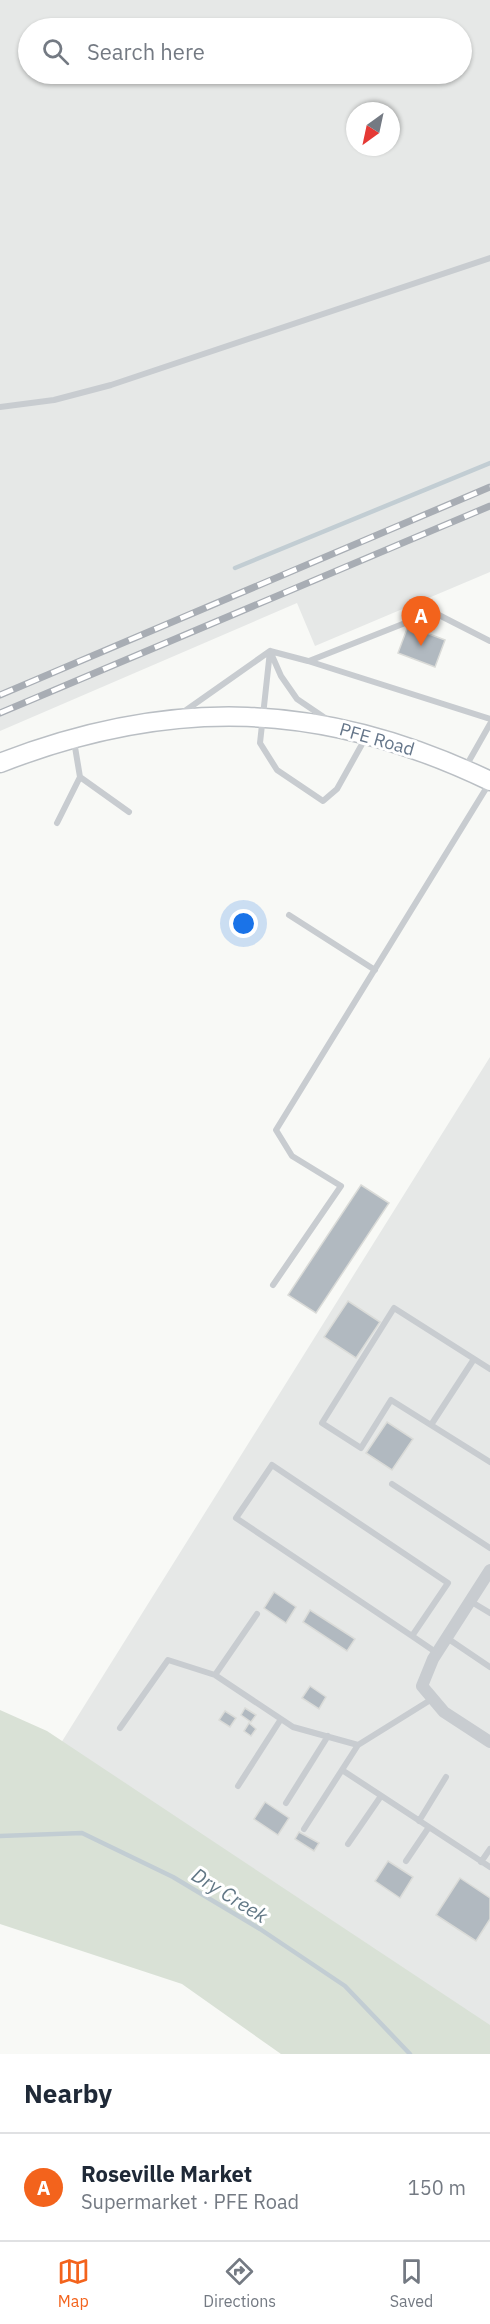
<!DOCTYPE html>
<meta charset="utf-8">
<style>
body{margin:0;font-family:"IBM Plex Sans",sans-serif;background:#f6f6f7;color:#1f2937}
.compass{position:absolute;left:346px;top:102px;width:54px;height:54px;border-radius:50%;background:#fff;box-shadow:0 2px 4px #0004;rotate:213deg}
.you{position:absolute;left:244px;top:924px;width:21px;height:21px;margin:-15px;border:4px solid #fff;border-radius:50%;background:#1a73e8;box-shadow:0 0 0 9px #1a73e833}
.badge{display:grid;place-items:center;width:39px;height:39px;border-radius:50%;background:#f3631c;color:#fff;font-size:20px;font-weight:700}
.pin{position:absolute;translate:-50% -50px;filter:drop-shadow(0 2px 3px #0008)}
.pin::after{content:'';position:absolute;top:32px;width:21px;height:18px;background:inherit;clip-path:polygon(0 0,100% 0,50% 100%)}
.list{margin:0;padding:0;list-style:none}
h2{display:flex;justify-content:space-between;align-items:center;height:78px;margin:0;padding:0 24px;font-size:26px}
h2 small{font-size:20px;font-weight:400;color:#747a83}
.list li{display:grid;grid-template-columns:39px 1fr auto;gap:18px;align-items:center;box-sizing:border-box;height:108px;padding:0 24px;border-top:2px solid #e0e1e3}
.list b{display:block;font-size:22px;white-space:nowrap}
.list p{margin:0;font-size:20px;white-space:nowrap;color:#747a83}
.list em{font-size:20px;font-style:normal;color:#747a83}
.icon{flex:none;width:33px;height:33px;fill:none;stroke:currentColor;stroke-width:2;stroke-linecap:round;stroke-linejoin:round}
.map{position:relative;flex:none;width:490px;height:2054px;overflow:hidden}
.search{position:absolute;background:#fff;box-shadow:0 2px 4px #0004;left:18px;right:18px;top:18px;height:66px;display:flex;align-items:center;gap:15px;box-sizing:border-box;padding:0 21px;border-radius:33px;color:#747a83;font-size:22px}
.sheet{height:186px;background:#fff}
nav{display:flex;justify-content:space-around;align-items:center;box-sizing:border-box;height:84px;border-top:2px solid #e0e1e3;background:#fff;font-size:16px;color:#747a83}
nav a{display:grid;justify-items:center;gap:3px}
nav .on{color:#f3631c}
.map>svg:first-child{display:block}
.built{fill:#e6e8e7;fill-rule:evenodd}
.green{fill:#d9e1d6}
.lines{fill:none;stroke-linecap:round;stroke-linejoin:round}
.stream{stroke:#c2cdd3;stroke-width:4.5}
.building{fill:#b1b9c0;stroke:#dadbd8;stroke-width:1.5}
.secondary-casing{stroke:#babfc4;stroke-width:21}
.service{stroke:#c8ccd0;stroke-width:6}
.minor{stroke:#c8ccd0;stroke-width:12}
.secondary{stroke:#fff;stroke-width:18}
.rail-casing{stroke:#a8adb4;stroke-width:7}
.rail{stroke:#fff;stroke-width:4.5;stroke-dasharray:14;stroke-linecap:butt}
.labels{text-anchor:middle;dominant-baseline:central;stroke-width:6;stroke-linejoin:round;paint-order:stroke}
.street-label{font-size:18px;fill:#65768a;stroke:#fff}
.water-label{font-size:20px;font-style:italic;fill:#617785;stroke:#fff}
</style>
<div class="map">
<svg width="490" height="2054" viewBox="0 0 490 2054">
<rect width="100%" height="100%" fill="#f8f9f6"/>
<path class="built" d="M 0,0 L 490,0 L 490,572 L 315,646 L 297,603 L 0,731 ZM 28,28 L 462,28 L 462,74 L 28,74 ZM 355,111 L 391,111 L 391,147 L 355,147 Z
M 490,1057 L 490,2028 L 61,1743 Z"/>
<path class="green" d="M 0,1710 L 47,1731 L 490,2025 L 490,2054 L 281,2054 L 182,1984 L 0,1924 Z"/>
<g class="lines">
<path class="stream" d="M 235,568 L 490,463
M 0,1836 L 82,1833 L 173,1877 L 260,1929 L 345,1986 L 410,2054"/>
</g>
<path class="building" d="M 408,626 L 445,640 L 435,667 L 398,653 Z
M 361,1185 L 389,1203 L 316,1313 L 288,1295 Z
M 348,1301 L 380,1322 L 356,1358 L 324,1337 Z
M 387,1422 L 413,1439 L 392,1470 L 366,1453 Z
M 274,1592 L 296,1607 L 286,1623 L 264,1608 Z
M 310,1610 L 355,1639 L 347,1651 L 303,1622 Z
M 310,1686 L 326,1697 L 319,1709 L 302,1698 Z
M 245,1708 L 256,1715 L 251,1722 L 241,1715 Z
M 225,1711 L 236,1718 L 230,1727 L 219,1720 Z
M 249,1723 L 256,1729 L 251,1736 L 244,1731 Z
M 265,1802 L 289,1818 L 278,1835 L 254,1819 Z
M 299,1832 L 319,1843 L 314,1851 L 295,1839 Z
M 388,1861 L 413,1877 L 400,1898 L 375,1881 Z
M 460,1878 L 490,1898 L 490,1919 L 476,1941 L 436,1915 Z"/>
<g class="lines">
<g class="secondary-casing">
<path id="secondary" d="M 0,763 C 172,696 324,701 490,781"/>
</g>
<path class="service" d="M 0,407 L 54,400 L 111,385 L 490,258
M 309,661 L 433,612 L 490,641
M 182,713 L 270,651 L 281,676 L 297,699 L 328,720
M 366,737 L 337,789 L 323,801 L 277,770 L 260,743 L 270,651 L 308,661 L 490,719
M 465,768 L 490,724
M 80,777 L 129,812
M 57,823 L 80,777 L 74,741
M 289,915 L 375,970
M 273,1285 L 341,1186 L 292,1156 L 276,1130 L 490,782
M 490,1369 L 394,1308 L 322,1423 L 361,1448 L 391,1400 L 490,1462
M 431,1425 L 474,1359
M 392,1484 L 490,1548
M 470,1601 L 490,1613
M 257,1614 L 215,1675 L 293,1727 L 358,1745 L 432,1699
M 412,1636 L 448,1583 L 272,1465 L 236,1518 L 412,1636 L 437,1653
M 447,1638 L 490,1667
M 120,1728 L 168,1660 L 215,1675
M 342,1770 L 490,1867
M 238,1786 L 281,1719
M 286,1803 L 328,1736
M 419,1821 L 446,1777
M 304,1829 L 358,1745
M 348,1844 L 381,1796
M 406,1861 L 429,1827
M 481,1862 L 490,1849"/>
<path class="minor" d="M 490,1570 L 433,1659 L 422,1686 L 444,1712 L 490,1742"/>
<use href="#secondary" class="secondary"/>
<g class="rail-casing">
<path id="rail" d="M 0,695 L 490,487
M 0,713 L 490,506"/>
</g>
<use href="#rail" class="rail"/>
</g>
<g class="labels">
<g class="street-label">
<text transform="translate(377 739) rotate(16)">PFE Road</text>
</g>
<g class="water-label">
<text transform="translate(230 1895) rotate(32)">Dry Creek</text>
</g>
</g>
</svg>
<svg class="compass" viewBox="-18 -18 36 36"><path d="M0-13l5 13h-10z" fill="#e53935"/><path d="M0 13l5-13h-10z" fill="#747a83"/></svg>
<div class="you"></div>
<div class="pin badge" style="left:421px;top:646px">A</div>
<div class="search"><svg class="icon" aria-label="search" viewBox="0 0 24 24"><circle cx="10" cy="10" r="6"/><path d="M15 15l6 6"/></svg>Search here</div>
</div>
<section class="sheet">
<h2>Nearby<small></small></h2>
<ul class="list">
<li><span class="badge">A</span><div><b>Roseville Market</b><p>Supermarket · PFE Road</p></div><em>150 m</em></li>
</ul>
</section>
<nav>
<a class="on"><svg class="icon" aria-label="map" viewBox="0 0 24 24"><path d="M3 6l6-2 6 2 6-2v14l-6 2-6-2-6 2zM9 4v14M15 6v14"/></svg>Map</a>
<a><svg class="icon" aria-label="directions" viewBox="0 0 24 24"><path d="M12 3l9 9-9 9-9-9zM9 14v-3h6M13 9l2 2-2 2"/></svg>Directions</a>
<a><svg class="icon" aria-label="saved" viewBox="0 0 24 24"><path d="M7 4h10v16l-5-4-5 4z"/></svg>Saved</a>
</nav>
